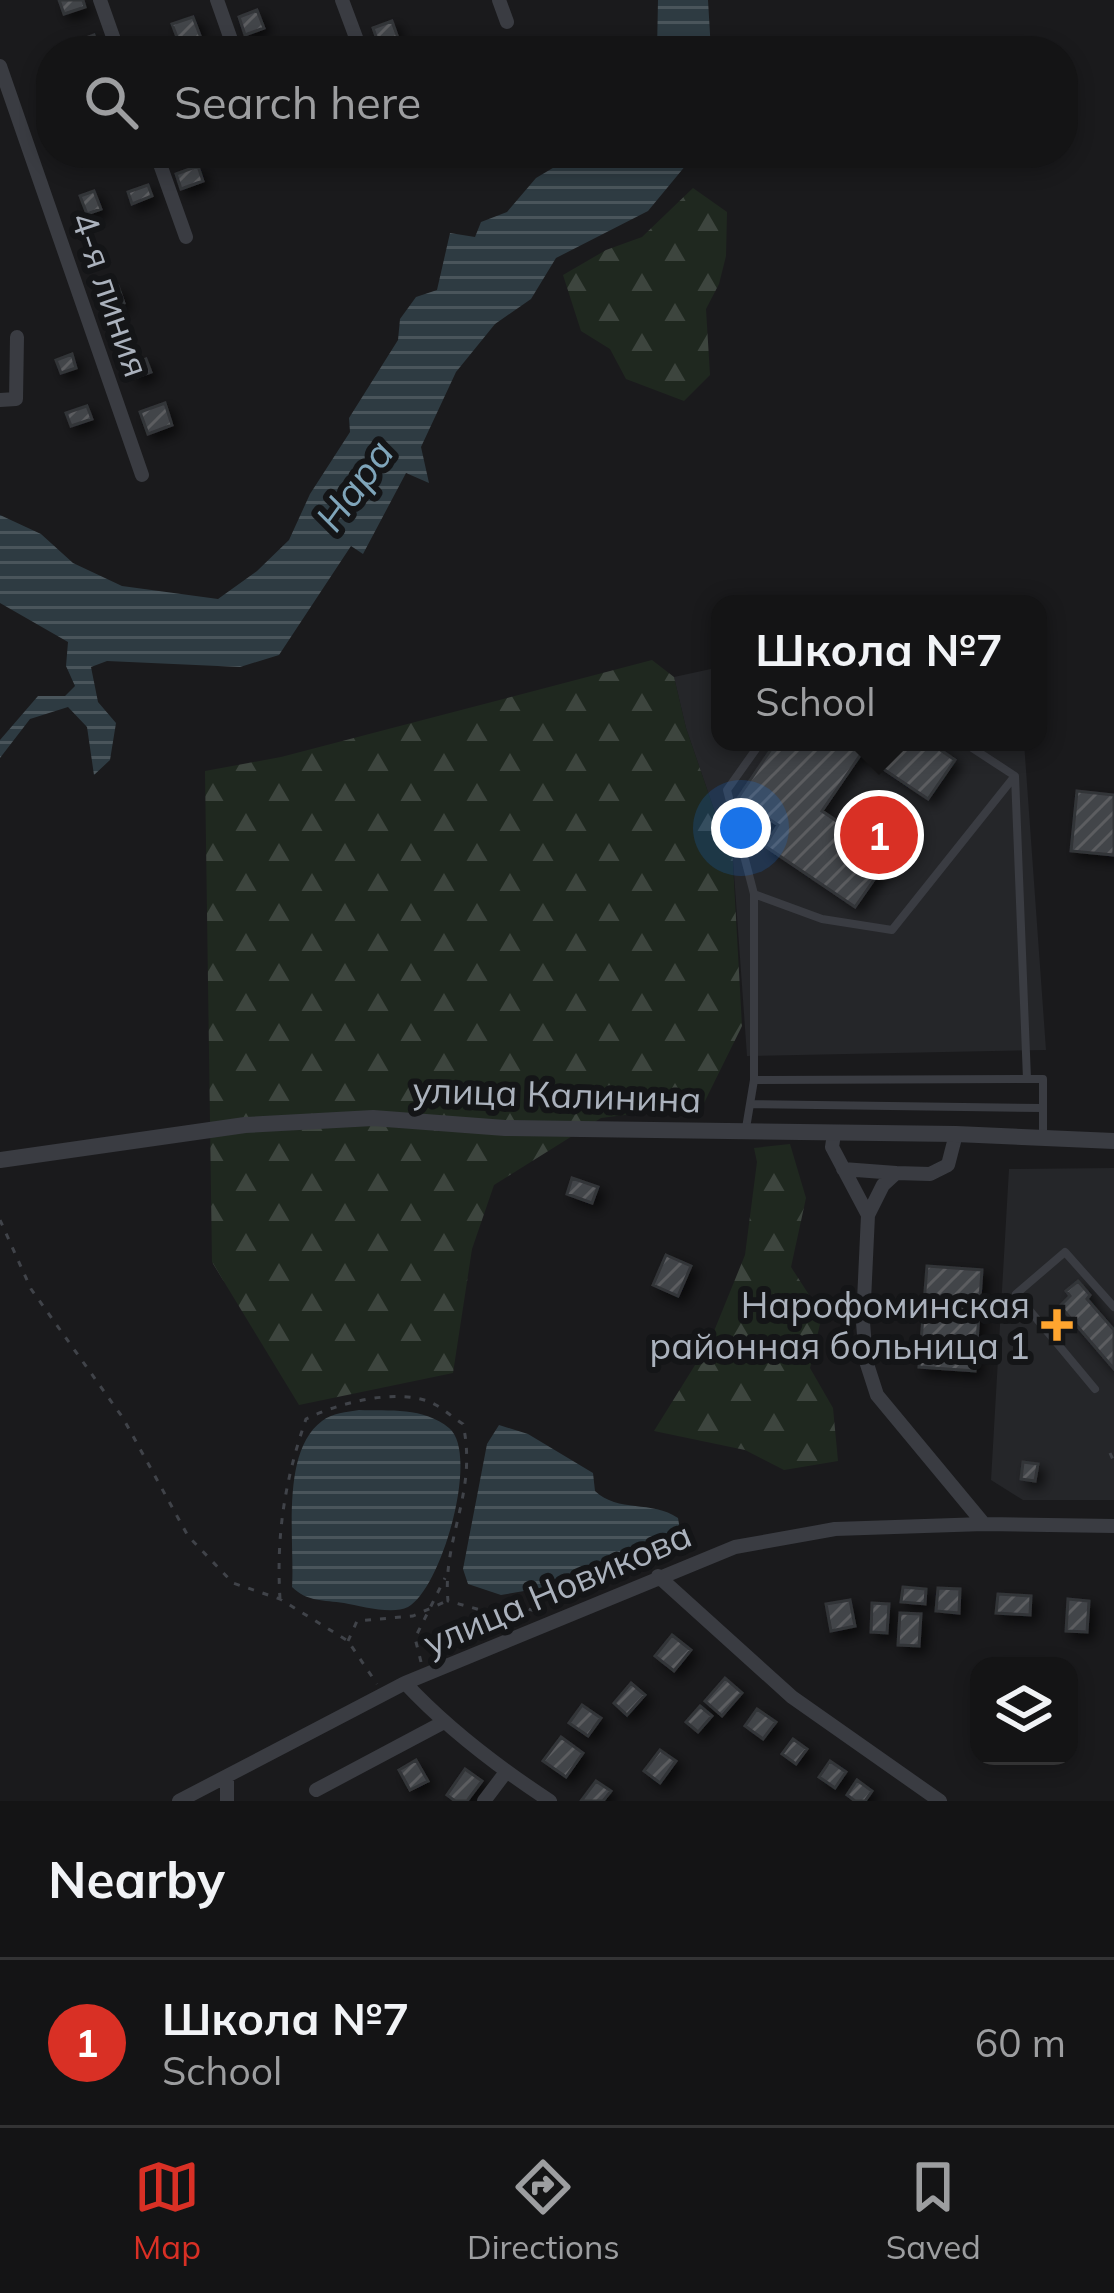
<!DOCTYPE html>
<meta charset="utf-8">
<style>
body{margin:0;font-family:Mulish,sans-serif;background:#1d1d1e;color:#f1f3f6}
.controls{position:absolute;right:36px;bottom:36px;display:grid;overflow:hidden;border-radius:24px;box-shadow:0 6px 18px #0003}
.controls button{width:108px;height:108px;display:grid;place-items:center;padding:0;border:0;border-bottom:3px solid #333334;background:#141415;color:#f1f3f6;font:60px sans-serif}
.you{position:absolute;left:741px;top:828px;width:42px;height:42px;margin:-30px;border:9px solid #fff;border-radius:50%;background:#1a73e8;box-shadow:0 0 0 18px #1a73e833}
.badge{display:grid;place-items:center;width:78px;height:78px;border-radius:50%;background:#d93025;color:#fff;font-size:39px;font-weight:700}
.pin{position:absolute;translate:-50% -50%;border:6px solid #fff;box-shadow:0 3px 12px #0006}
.popup{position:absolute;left:711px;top:595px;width:336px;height:156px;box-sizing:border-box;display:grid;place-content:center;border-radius:24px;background:#141415;filter:drop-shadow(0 3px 9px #0005);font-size:39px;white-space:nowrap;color:#9d9ea0}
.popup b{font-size:45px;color:#f1f3f6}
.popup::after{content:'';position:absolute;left:50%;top:100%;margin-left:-24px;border:24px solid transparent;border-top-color:#141415}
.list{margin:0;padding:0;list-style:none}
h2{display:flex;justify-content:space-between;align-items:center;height:156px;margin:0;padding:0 48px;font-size:51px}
h2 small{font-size:39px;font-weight:400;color:#9d9ea0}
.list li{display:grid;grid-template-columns:78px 1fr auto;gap:36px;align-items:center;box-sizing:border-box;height:168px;padding:0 48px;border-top:3px solid #333334}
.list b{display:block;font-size:45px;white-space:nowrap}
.list p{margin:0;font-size:39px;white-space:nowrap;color:#9d9ea0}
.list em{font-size:39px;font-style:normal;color:#9d9ea0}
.icon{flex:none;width:66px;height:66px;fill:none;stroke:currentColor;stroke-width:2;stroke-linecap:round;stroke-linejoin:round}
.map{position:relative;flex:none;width:1114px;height:1801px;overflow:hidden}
.search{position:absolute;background:#141415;box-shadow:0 6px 18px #0003;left:36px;right:36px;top:36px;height:132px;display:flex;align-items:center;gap:30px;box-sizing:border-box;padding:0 42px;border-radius:48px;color:#9d9ea0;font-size:45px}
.sheet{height:324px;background:#141415}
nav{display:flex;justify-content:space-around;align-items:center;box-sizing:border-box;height:168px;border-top:3px solid #333334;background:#141415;font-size:33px;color:#9d9ea0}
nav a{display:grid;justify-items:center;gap:6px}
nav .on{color:#d93025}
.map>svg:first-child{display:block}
.built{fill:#252629}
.forest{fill:url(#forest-firs)}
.water{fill:url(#water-rules)}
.building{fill:url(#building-hatch);stroke:#333438;stroke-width:3;filter:url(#shadow)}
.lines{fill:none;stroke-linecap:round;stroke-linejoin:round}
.path{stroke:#404349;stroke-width:3;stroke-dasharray:6 9;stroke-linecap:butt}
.service{stroke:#3a3c42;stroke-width:8}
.minor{stroke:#3a3c42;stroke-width:14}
.tertiary{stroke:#3a3c42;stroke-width:16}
.poi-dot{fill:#ffa52f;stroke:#141517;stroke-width:4.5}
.labels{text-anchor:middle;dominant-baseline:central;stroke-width:12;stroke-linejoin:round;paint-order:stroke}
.street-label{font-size:36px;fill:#abb2bd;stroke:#141517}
.poi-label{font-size:36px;fill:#abb2bd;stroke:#141517;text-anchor:end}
.water-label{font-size:39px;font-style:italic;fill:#7fa5ba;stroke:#141517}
</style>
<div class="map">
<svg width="1114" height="1801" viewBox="0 0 1114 1801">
<defs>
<pattern id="forest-firs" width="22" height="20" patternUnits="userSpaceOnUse" patternTransform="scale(3)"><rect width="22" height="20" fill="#1f281f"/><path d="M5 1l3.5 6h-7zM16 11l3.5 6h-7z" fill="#3d453e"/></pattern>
<pattern id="water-rules" width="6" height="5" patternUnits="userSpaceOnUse" patternTransform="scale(3)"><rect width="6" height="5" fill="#2e3b42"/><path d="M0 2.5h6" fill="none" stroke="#4a555b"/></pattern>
<pattern id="building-hatch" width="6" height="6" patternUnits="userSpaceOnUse" patternTransform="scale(3)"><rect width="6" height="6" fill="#434549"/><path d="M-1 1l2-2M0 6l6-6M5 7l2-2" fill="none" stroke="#5b5d61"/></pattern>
<filter id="shadow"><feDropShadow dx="6" dy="6" stdDeviation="6" flood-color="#0009"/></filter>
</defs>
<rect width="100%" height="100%" fill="#1a1a1c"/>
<path class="built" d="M 720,667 L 720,742 L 1024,742 L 1046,1050 L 747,1056 L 732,846 L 719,824 L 686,728 L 674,677 Z
M 1114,1168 L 1114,1500 L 1023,1500 L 991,1480 L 1009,1169 Z"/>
<path class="forest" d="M 693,188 L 727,212 L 726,256 L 719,284 L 706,309 L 710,375 L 684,401 L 626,379 L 610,349 L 581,331 L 563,275 L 606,250 L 642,237 Z
M 652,660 L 674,677 L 686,728 L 719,824 L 732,846 L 742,1026 L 703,1105 L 601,1118 L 494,1185 L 472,1249 L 453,1373 L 299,1405 L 212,1262 L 205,771 L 281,757 Z
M 790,1144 L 806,1198 L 791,1267 L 822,1315 L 810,1368 L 833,1408 L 838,1461 L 784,1470 L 745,1450 L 654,1431 L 710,1341 L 745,1255 L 757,1162 L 754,1148 Z"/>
<path class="water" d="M 658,0 L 708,0 L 711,51 L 657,51 Z
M 578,153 L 696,153 L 648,211 L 556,258 L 531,299 L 495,324 L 456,372 L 421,447 L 429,483 L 406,473 L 363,554 L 351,546 L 279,655 L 240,667 L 107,661 L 91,667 L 98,702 L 116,723 L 110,760 L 94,775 L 87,727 L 68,707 L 30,719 L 0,758 L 0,740 L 38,696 L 65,696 L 75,686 L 66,666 L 68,642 L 0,603 L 0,515 L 41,534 L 73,563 L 122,586 L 218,599 L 257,571 L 289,540 L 310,494 L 350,432 L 349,418 L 398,340 L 400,319 L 416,297 L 437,290 L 450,233 L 475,237 L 481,222 L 507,212 L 536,178 Z
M 359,1410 C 389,1411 424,1407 449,1428 C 480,1453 442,1588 408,1607 C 392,1615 361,1606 344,1603 C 324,1600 307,1602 292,1587 C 295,1541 280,1452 322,1421 C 332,1413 347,1412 359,1410 Z
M 499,1425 L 528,1434 L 593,1473 L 595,1491 C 618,1513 652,1500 678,1518 L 680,1530 L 670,1543 L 633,1555 L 610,1572 L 578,1586 L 553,1586 L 501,1595 L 468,1584 L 463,1569 L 487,1444 Z"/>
<path class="building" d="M 59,0 L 83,0 L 85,7 L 64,14 Z
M 257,10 L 264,28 L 245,35 L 239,17 Z
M 193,17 L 201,38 L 180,45 L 172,24 Z
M 392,21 L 398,38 L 379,45 L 373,28 Z
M 94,35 L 99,49 L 81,51 L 78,41 Z
M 198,166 L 203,181 L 181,189 L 176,174 Z
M 148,185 L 152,196 L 132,204 L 128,192 Z
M 94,191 L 101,209 L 87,214 L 80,196 Z
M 118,286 L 124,303 L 109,308 L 103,291 Z
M 72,354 L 76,368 L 61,373 L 56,360 Z
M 146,359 L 151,372 L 134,378 L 129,365 Z
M 165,403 L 172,425 L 148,434 L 140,412 Z
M 87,406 L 92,419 L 71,426 L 66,413 Z
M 776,742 L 929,742 L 955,760 L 928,799 L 861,754 L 822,811 L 890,857 L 855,907 L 765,846 L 778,825 L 738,798 Z
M 1077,791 L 1114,795 L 1114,855 L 1071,851 Z
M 572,1178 L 598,1187 L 592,1203 L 567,1194 Z
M 666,1255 L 691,1266 L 678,1296 L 653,1285 Z
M 927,1266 L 982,1270 L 975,1371 L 919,1367 Z
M 1078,1281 L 1090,1295 L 1087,1299 L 1114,1330 L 1114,1369 L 1060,1306 L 1070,1296 L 1066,1291 Z
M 1023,1462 L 1038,1464 L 1035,1481 L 1021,1479 Z
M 903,1587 L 926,1589 L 925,1604 L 901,1602 Z
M 938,1588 L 960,1589 L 959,1613 L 936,1611 Z
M 998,1594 L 1031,1596 L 1030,1615 L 996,1613 Z
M 1068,1599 L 1089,1601 L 1087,1632 L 1066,1631 Z
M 850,1600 L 855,1626 L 831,1631 L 826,1604 Z
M 872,1603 L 889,1604 L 887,1633 L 871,1632 Z
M 900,1613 L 921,1614 L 919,1646 L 898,1645 Z
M 672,1635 L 691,1650 L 674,1671 L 655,1656 Z
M 725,1678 L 742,1693 L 722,1716 L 705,1701 Z
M 631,1683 L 645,1695 L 627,1715 L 614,1703 Z
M 582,1705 L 601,1718 L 588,1736 L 569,1723 Z
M 700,1706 L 712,1716 L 698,1732 L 686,1722 Z
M 757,1709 L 776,1722 L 763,1739 L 745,1726 Z
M 561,1737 L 583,1753 L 566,1777 L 543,1761 Z
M 793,1739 L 807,1749 L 796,1764 L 782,1754 Z
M 660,1750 L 676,1761 L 660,1783 L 644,1771 Z
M 416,1760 L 428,1781 L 410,1790 L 399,1770 Z
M 830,1761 L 846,1772 L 835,1788 L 819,1777 Z
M 465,1769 L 482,1781 L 467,1801 L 455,1801 L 447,1795 Z
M 857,1780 L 872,1791 L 865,1801 L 855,1801 L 847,1795 Z
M 596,1781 L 611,1791 L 603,1801 L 581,1801 Z"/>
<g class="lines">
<path class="path" d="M 0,1220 L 31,1289 L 123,1418 L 188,1536 L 233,1583 L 280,1599 L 348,1641 L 377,1684
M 1110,1453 L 1114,1462
M 280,1599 C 276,1534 285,1480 306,1419 C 338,1403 396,1388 430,1402 C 442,1407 453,1418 463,1424 C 478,1493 442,1538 448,1601 L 499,1615 L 519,1606 L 538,1612
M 348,1641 L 357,1621 L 413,1616 L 447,1601
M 421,1662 L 415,1638 L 445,1578"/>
<path class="service" d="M 963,742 L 1015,776 L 1027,1079
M 754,894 L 822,919 L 892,930 L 1014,777
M 754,1080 L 1043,1079 L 1043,1136
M 752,1104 L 1043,1108
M 746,1128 L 754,1080 L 754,894 L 727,790 L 761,742
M 1095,1389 L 1016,1294 L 1065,1252 L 1114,1307"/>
<path class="minor" d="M 100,0 L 118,51
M 217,0 L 235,51
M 342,0 L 361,51
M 499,0 L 507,22
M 0,66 L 142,475
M 156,153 L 186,237
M 272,153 L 274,160
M 0,400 L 16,399 L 17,337
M 834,1134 L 832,1147 L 868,1215
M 956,1134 L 948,1165 L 930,1174 L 896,1173 L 883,1185 L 868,1215 L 863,1322 L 866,1361 L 877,1395 L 984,1524 L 1114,1526
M 843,1169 L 896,1173
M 658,1576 L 792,1697 L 940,1801
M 405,1683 C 448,1729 498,1767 550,1801
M 227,1776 L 227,1801
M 316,1790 L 444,1722
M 179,1801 L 405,1683 L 735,1547 L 835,1529 L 984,1524
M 484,1801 L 506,1772"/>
<path class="tertiary" d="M 0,1160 L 245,1125 L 373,1118 L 505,1128 L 956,1134 L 1114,1141"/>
</g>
<path class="poi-dot" d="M1051 1307h12v12h12v12h-12v12h-12v-12h-12v-12h12z"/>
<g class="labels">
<g class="street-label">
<text transform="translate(111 294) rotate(71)">4-я линия</text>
<text transform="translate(557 1094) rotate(2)">улица Калинина</text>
<text transform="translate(557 1588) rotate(-23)">улица Новикова</text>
</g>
<g class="poi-label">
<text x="1030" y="1304">Нарофоминская<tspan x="1030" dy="41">районная больница 1</tspan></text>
</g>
<g class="water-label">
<text transform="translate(354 485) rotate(-54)">Нара</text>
</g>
</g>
</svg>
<div class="controls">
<button><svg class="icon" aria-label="layers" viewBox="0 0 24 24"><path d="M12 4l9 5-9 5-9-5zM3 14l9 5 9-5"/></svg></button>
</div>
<div class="you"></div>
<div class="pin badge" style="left:879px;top:835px">1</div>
<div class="popup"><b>Школа №7</b>School</div>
<div class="search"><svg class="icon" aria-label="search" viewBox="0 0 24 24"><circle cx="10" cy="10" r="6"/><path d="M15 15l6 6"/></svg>Search here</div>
</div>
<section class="sheet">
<h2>Nearby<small></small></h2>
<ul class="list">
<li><span class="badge">1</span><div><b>Школа №7</b><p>School</p></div><em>60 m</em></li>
</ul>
</section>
<nav>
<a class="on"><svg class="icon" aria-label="map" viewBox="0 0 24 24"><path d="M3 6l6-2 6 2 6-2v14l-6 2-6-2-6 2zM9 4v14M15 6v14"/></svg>Map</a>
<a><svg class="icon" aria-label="directions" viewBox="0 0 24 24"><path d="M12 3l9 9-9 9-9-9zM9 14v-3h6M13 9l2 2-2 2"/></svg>Directions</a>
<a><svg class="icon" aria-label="saved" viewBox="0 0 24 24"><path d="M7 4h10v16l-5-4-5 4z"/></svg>Saved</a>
</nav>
